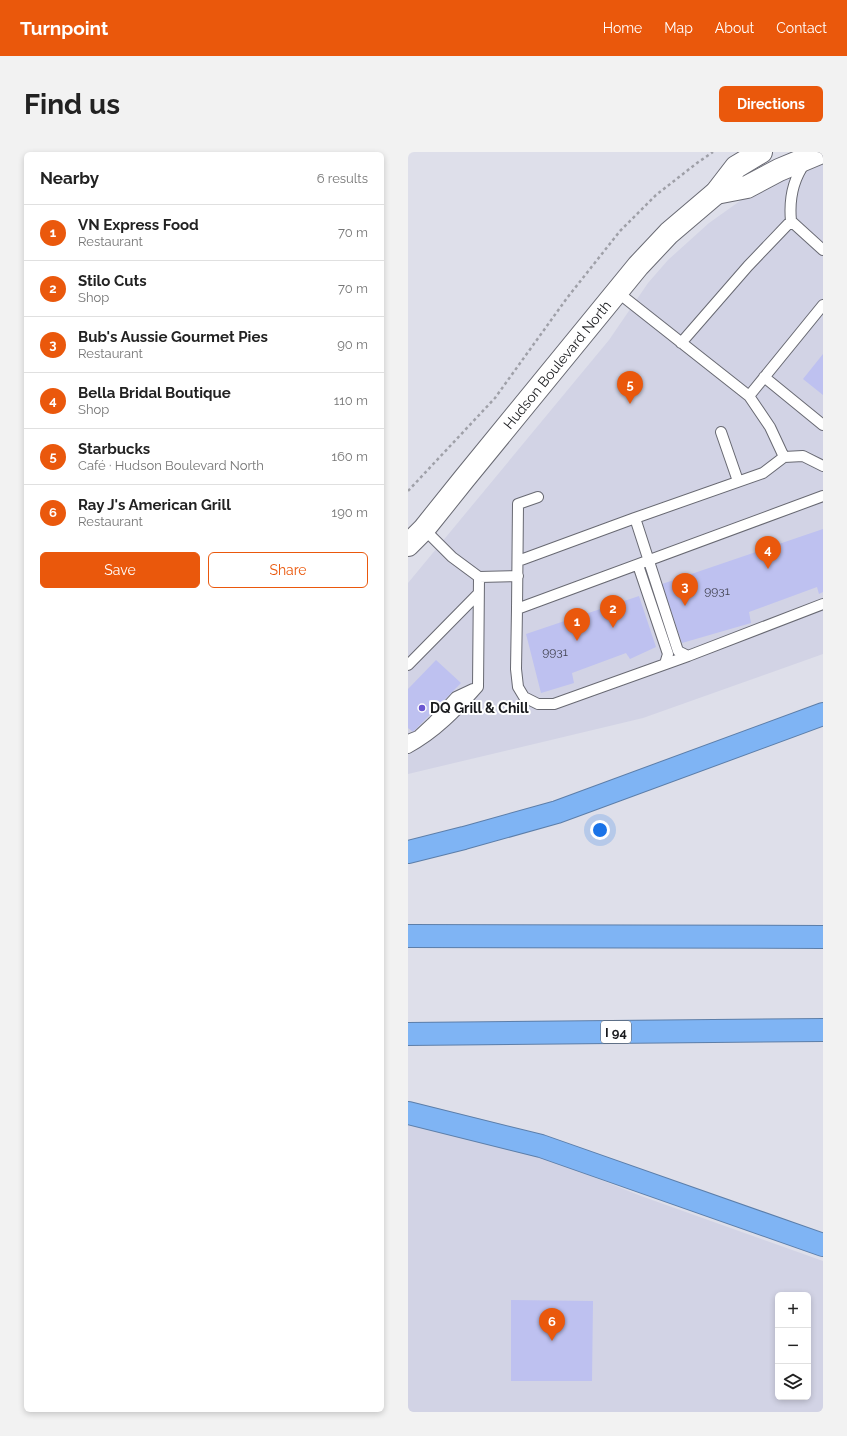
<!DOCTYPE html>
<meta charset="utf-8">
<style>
body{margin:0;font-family:Raleway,sans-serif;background:#f2f2f2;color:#222}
.controls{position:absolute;right:12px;bottom:12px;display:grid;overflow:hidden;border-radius:6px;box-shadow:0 2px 6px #0003}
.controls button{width:36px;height:36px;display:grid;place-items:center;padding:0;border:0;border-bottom:1px solid #e0e0e0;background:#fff;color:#222;font:20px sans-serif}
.you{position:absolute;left:192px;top:678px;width:14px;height:14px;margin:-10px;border:3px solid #fff;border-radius:50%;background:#1a73e8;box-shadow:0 0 0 6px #1a73e833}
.badge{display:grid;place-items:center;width:26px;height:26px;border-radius:50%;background:#ea580c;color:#fff;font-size:13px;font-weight:700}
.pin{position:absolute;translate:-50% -33px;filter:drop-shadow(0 1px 2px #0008)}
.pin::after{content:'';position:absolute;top:21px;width:14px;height:12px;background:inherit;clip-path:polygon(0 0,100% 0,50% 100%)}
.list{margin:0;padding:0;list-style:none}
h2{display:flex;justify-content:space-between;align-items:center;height:52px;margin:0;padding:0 16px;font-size:17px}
h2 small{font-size:13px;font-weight:400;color:#767676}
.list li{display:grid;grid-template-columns:26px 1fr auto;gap:12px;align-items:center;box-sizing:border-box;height:56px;padding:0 16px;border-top:1px solid #e0e0e0}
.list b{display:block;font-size:15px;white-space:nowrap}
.list p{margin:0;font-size:13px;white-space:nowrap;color:#767676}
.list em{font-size:13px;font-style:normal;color:#767676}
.actions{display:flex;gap:8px;padding:12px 16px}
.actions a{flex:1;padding:9px 0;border:1px solid #ea580c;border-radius:6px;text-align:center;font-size:14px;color:#ea580c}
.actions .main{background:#ea580c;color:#fff}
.icon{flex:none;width:22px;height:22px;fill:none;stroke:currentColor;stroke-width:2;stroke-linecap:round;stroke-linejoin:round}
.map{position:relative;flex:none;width:415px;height:1260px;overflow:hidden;border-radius:6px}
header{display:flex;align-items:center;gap:24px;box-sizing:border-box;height:56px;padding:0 20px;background:#ea580c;color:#fff}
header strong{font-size:19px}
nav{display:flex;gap:22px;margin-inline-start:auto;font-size:14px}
.intro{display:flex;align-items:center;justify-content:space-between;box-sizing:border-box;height:96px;padding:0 24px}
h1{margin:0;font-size:28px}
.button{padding:10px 18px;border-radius:6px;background:#ea580c;color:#fff;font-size:14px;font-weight:700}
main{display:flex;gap:24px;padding:0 24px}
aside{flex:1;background:#fff;border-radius:6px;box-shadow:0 2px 6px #0003}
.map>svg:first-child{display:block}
.built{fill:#d2d3e5;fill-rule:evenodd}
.building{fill:#bec1f0}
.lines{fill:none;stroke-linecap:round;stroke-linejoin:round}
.service-casing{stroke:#686972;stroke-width:12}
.tertiary-casing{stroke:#686972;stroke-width:24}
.motorway-casing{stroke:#5c7ea9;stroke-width:24}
.path{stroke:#9fa0a8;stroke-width:2.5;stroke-dasharray:3 3;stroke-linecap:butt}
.service{stroke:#fff;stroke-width:10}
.tertiary{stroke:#fff;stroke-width:22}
.motorway{stroke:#7fb4f4;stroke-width:22}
.poi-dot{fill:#6a57d1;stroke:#fff;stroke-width:1.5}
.labels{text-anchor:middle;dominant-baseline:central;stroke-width:4;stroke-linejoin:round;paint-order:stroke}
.number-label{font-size:12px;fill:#434452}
.shield{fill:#fff;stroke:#5f5f62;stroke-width:1}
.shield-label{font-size:13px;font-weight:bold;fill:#1a1b1e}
.street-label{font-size:14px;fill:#1a1b1e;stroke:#fff}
.poi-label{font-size:14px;font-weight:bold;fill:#1a1b1e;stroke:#fff;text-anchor:start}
</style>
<header>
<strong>Turnpoint</strong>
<nav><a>Home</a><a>Map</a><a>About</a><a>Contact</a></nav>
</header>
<div class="intro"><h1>Find us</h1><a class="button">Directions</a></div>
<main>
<aside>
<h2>Nearby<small>6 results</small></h2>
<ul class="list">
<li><span class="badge">1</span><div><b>VN Express Food</b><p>Restaurant</p></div><em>70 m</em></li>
<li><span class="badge">2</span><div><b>Stilo Cuts</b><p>Shop</p></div><em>70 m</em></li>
<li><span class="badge">3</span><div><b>Bub's Aussie Gourmet Pies</b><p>Restaurant</p></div><em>90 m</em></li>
<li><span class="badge">4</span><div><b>Bella Bridal Boutique</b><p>Shop</p></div><em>110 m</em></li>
<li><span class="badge">5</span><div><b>Starbucks</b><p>Café · Hudson Boulevard North</p></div><em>160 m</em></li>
<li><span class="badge">6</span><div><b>Ray J's American Grill</b><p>Restaurant</p></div><em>190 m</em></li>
</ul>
<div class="actions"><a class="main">Save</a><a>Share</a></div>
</aside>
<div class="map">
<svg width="415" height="1260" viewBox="0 0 415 1260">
<rect width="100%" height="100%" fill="#dedfea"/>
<path class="built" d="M 415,12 L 415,502 L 235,566 L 0,622 L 0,431 L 201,188 L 240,131 L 260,108 L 301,71 L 339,44 L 401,16 Z
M 0,968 L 128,1002 L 233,1044 L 415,1109 L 415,1260 L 0,1260 ZM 370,1143 L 400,1143 L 400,1245 L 370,1245 Z"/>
<path class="building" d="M 415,202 L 415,243 L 395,227 Z
M 415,377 L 415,440 L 411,442 L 409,435 L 341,460 L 343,471 L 274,491 L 254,432 Z
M 231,444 L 248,495 L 222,507 L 218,501 L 164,521 L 166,531 L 133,541 L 118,482 Z
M 28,508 L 53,531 L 5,580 L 0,576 L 0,537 Z
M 103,1148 L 185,1149 L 184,1229 L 103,1229 Z"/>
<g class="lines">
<g class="service-casing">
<path id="service" d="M 397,11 C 384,29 381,48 383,69 L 415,98
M 208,139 L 341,244 L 415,153
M 273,191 L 340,114 L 383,69
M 356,225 L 415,273
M 341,244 L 362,275 L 376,305 L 355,321 L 227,366 L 270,499 L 280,504 L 415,452
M 313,280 L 330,329
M 376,305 L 395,304 L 415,314
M 130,345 L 110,352 L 109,457 L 415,344
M 16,377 L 44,405 L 71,425 L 110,424
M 110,409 L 227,366
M 230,413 L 260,502 L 257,512
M 109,457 L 108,517 L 110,535 L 116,545 L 130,552 L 146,552 L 280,504
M 0,513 L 70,442
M 0,588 L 10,584 L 25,570 L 48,545 L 65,537
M 0,596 C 28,581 49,559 70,535 L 71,425"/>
</g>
<g class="tertiary-casing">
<g id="tertiary">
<path d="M 308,41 L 339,35 L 371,18 L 414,0"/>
<path id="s1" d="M 0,393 L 16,377 L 56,327 L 230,114 L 261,81 L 308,41 L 328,15 L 353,0"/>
</g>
</g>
<g class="motorway-casing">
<path id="motorway" d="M 0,700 L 56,686 L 149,660 L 415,562
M 0,784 L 415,785
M 0,882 L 415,878
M 0,961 L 133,994 L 415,1093"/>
</g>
<path class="path" d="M 0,339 L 87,246 L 159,146 L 212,79 L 248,43 L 289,11 L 305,0"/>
<use href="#service" class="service"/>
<use href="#tertiary" class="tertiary"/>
<use href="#motorway" class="motorway"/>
</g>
<circle class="poi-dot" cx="14" cy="556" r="4"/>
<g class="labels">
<g class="number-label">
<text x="309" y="439">9931</text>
<text x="147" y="500">9931</text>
</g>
<rect class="shield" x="193" y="869" width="30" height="22" rx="3"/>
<g class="shield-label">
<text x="208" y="880">I 94</text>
</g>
<g class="street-label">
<text stroke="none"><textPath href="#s1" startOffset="234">Hudson Boulevard North</textPath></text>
</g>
<g class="poi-label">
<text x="22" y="556">DQ Grill &amp; Chill</text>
</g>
</g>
</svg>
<div class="controls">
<button>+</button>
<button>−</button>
<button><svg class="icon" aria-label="layers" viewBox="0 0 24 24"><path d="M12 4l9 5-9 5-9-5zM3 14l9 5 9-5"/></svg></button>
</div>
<div class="you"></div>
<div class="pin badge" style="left:169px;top:489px">1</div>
<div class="pin badge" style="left:205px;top:476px">2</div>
<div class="pin badge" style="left:277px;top:454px">3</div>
<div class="pin badge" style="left:360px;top:417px">4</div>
<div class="pin badge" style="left:222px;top:252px">5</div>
<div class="pin badge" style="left:144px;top:1189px">6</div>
</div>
</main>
